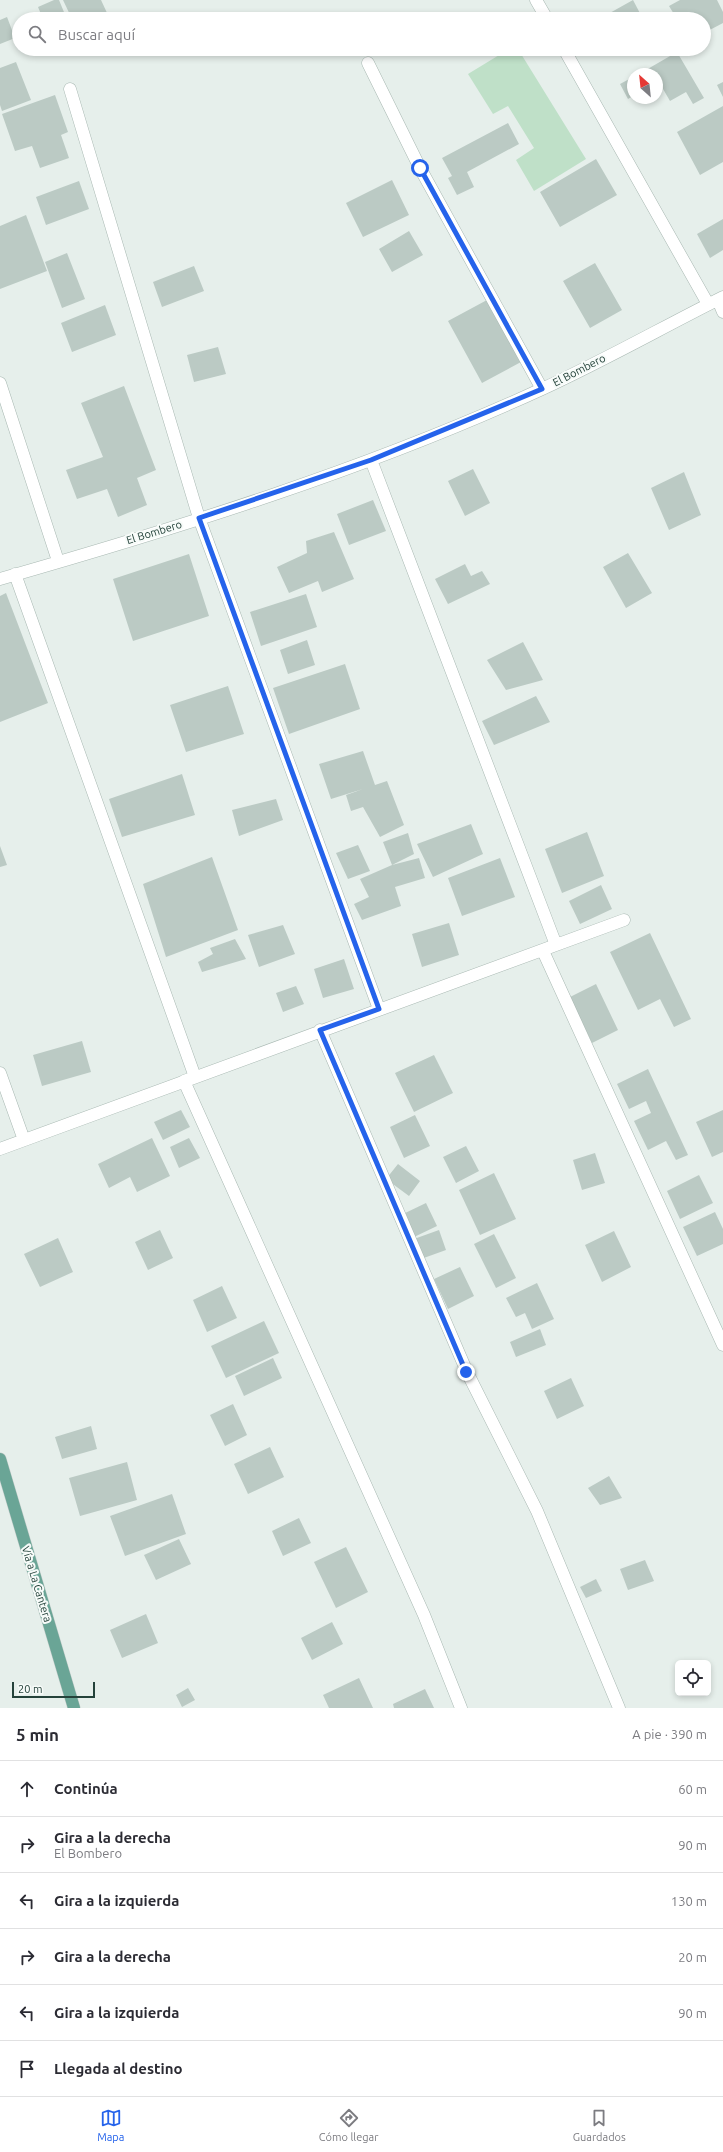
<!DOCTYPE html>
<html lang="es">
<meta charset="utf-8">
<style>
body{margin:0;font-family:Ubuntu,sans-serif;background:#f7f7f7;color:#2b2b33}
.controls{position:absolute;right:12px;bottom:12px;display:grid;overflow:hidden;border-radius:6px;box-shadow:0 2px 6px #0003}
.controls button{width:36px;height:36px;display:grid;place-items:center;padding:0;border:0;border-bottom:1px solid #e1e1e2;background:#fff;color:#2b2b33;font:20px sans-serif}
.compass{position:absolute;left:627px;top:68px;width:36px;height:36px;border-radius:50%;background:#fff;box-shadow:0 2px 6px #0003;rotate:333deg}
.scale{position:absolute;left:12px;bottom:10px;width:83px;box-sizing:border-box;padding-left:4px;border:2px solid #24423a;border-top:0;font-size:11px;line-height:14px;white-space:nowrap;color:#24423a;-webkit-text-stroke:3px #f7fbf9;paint-order:stroke}
.stop{position:absolute;width:12px;height:12px;margin:-9px;border:3px solid #2563eb;border-radius:50%;background:#fff}
.stop.end{background:#2563eb;border-color:#fff;box-shadow:0 1px 4px #0008}
.list{margin:0;padding:0;list-style:none}
h2{display:flex;justify-content:space-between;align-items:center;height:52px;margin:0;padding:0 16px;font-size:17px}
h2 small{font-size:13px;font-weight:400;color:#7c7c81}
.list li{display:grid;grid-template-columns:26px 1fr auto;gap:12px;align-items:center;box-sizing:border-box;height:56px;padding:0 16px;border-top:1px solid #e1e1e2}
.list b{display:block;font-size:15px;white-space:nowrap}
.list p{margin:0;font-size:13px;white-space:nowrap;color:#7c7c81}
.list em{font-size:13px;font-style:normal;color:#7c7c81}
.icon{flex:none;width:22px;height:22px;fill:none;stroke:currentColor;stroke-width:2;stroke-linecap:round;stroke-linejoin:round}
.map{position:relative;flex:none;width:723px;height:1708px;overflow:hidden}
.search{position:absolute;background:#fff;box-shadow:0 2px 6px #0003;left:12px;right:12px;top:12px;height:44px;display:flex;align-items:center;gap:10px;box-sizing:border-box;padding:0 14px;border-radius:22px;color:#7c7c81;font-size:15px}
.sheet{height:388px;background:#fff}
nav{display:flex;justify-content:space-around;align-items:center;box-sizing:border-box;height:56px;border-top:1px solid #e1e1e2;background:#fff;font-size:11px;color:#7c7c81}
nav a{display:grid;justify-items:center;gap:2px}
nav .on{color:#2563eb}
.map>svg:first-child{display:block}
.green{fill:#bfe0c8}
.building{fill:#bbcac4}
.lines{fill:none;stroke-linecap:round;stroke-linejoin:round}
.minor-casing{stroke:#a8b8b2;stroke-width:13}
.major-casing{stroke:#c2cac8;stroke-width:13}
.minor{stroke:#fff;stroke-width:12}
.major{stroke:#6aa596;stroke-width:12}
.route{stroke:#2563eb;stroke-width:5}
.labels{text-anchor:middle;dominant-baseline:central;stroke-width:4;stroke-linejoin:round;paint-order:stroke}
.street-label{font-size:11px;fill:#24423a;stroke:#f7fbf9}
</style>
<div class="map">
<svg width="723" height="1708" viewBox="0 0 723 1708">
<rect width="100%" height="100%" fill="#e6efeb"/>
<path class="green" d="M 509,49 L 518,49 L 586,159 L 534,191 L 516,160 L 534,148 L 508,106 L 493,114 L 468,74 Z"/>
<path class="building" d="M 54,0 L 59,0 L 66,17 L 61,19 L 43,19 L 38,7 Z
M 63,0 L 101,0 L 108,15 L 99,19 L 72,19 Z
M 633,0 L 643,19 L 599,19 Z
M 680,0 L 717,0 L 723,12 L 723,23 L 704,33 L 704,19 L 677,19 L 669,6 Z
M 7,17 L 15,38 L 0,44 L 0,20 Z
M 36,49 L 50,49 L 38,54 Z
M 677,52 L 704,98 L 693,104 L 686,92 L 670,101 L 659,82 L 657,83 L 657,74 L 639,74 Z
M 16,62 L 31,100 L 2,111 L 0,105 L 0,68 Z
M 633,77 L 633,96 L 628,99 L 620,84 Z
M 723,82 L 723,97 L 717,85 Z
M 55,95 L 68,132 L 61,135 L 69,158 L 40,168 L 32,146 L 15,151 L 2,114 Z
M 723,106 L 723,162 L 700,175 L 677,132 Z
M 508,123 L 519,144 L 467,172 L 474,187 L 457,195 L 448,178 L 452,176 L 442,158 Z
M 596,159 L 617,195 L 560,227 L 540,192 Z
M 392,180 L 409,215 L 363,237 L 346,203 Z
M 79,181 L 89,209 L 46,225 L 36,197 Z
M 26,215 L 47,271 L 0,289 L 0,226 Z
M 723,219 L 723,250 L 710,258 L 697,234 Z
M 409,231 L 423,255 L 392,272 L 379,249 Z
M 67,253 L 85,299 L 62,308 L 45,262 Z
M 595,263 L 622,310 L 590,328 L 563,281 Z
M 194,266 L 204,291 L 162,307 L 153,282 Z
M 487,300 L 521,362 L 482,383 L 448,321 Z
M 105,305 L 116,335 L 72,352 L 61,323 Z
M 218,347 L 226,374 L 194,382 L 187,355 Z
M 124,386 L 156,470 L 137,478 L 147,505 L 118,517 L 107,489 L 77,499 L 66,470 L 103,457 L 81,403 Z
M 473,469 L 490,503 L 465,516 L 448,481 Z
M 684,472 L 701,515 L 669,530 L 651,488 Z
M 373,500 L 386,531 L 349,545 L 337,514 Z
M 334,532 L 354,579 L 322,592 L 318,581 L 289,593 L 277,567 L 307,553 L 306,541 Z
M 628,553 L 652,593 L 626,608 L 603,567 Z
M 189,554 L 209,616 L 133,641 L 113,579 Z
M 465,564 L 471,576 L 482,571 L 490,584 L 448,604 L 435,579 Z
M 6,593 L 48,703 L 0,722 L 0,596 Z
M 306,594 L 317,627 L 261,646 L 250,612 Z
M 307,640 L 315,665 L 288,674 L 280,650 Z
M 523,642 L 543,680 L 506,690 L 487,660 Z
M 345,664 L 360,709 L 289,734 L 273,688 Z
M 228,686 L 244,734 L 186,752 L 170,705 Z
M 536,696 L 550,722 L 494,745 L 482,721 Z
M 363,751 L 375,785 L 387,781 L 404,825 L 380,837 L 363,807 L 351,811 L 346,795 L 363,789 L 331,799 L 319,764 Z
M 182,774 L 195,815 L 122,837 L 109,799 Z
M 276,799 L 283,820 L 239,836 L 232,810 Z
M 471,824 L 483,854 L 433,877 L 417,844 Z
M 587,832 L 604,876 L 562,893 L 545,849 Z
M 408,833 L 414,854 L 392,865 L 419,858 L 425,878 L 395,887 L 401,906 L 362,920 L 354,904 L 369,897 L 360,879 L 392,865 L 383,842 Z
M 358,845 L 370,871 L 348,879 L 336,853 Z
M 0,846 L 7,865 L 0,867 Z
M 212,857 L 238,930 L 166,957 L 143,884 Z
M 500,858 L 515,897 L 462,916 L 448,878 Z
M 601,885 L 612,909 L 580,924 L 569,901 Z
M 449,923 L 459,955 L 422,967 L 412,934 Z
M 283,925 L 295,954 L 259,967 L 248,935 Z
M 650,933 L 691,1019 L 674,1027 L 660,999 L 638,1010 L 610,952 Z
M 235,939 L 246,959 L 202,972 L 198,962 L 213,954 L 210,948 Z
M 344,959 L 354,989 L 323,998 L 314,969 Z
M 596,984 L 618,1030 L 592,1043 L 570,997 Z
M 296,986 L 304,1004 L 283,1012 L 276,993 Z
M 82,1041 L 91,1072 L 42,1086 L 33,1055 Z
M 434,1055 L 453,1093 L 414,1112 L 395,1073 Z
M 648,1069 L 688,1155 L 676,1160 L 666,1141 L 648,1150 L 634,1121 L 651,1113 L 646,1101 L 629,1109 L 617,1084 Z
M 181,1110 L 190,1127 L 163,1140 L 154,1122 Z
M 723,1110 L 723,1152 L 712,1157 L 696,1122 Z
M 415,1115 L 430,1146 L 404,1158 L 390,1127 Z
M 152,1138 L 170,1176 L 137,1192 L 130,1177 L 109,1188 L 98,1164 Z
M 189,1138 L 200,1158 L 179,1168 L 170,1147 Z
M 466,1146 L 479,1171 L 456,1183 L 443,1157 Z
M 595,1153 L 605,1183 L 582,1190 L 573,1160 Z
M 398,1164 L 420,1181 L 409,1196 L 386,1179 Z
M 494,1173 L 516,1219 L 480,1235 L 459,1190 Z
M 699,1175 L 713,1203 L 680,1219 L 667,1191 Z
M 426,1203 L 437,1226 L 412,1238 L 401,1215 Z
M 715,1212 L 723,1229 L 723,1244 L 697,1256 L 683,1227 Z
M 160,1230 L 173,1258 L 148,1270 L 135,1242 Z
M 439,1230 L 446,1250 L 421,1259 L 414,1239 Z
M 614,1231 L 631,1267 L 602,1282 L 585,1245 Z
M 494,1234 L 516,1278 L 496,1288 L 474,1244 Z
M 58,1238 L 73,1272 L 40,1287 L 24,1254 Z
M 460,1267 L 474,1296 L 448,1309 L 434,1279 Z
M 537,1283 L 554,1319 L 532,1329 L 525,1313 L 516,1317 L 506,1298 Z
M 222,1286 L 237,1318 L 207,1332 L 193,1300 Z
M 264,1321 L 279,1353 L 226,1378 L 211,1346 Z
M 540,1329 L 546,1345 L 516,1357 L 510,1342 Z
M 273,1358 L 282,1378 L 244,1396 L 235,1376 Z
M 571,1378 L 584,1406 L 557,1419 L 544,1391 Z
M 233,1404 L 247,1435 L 225,1446 L 210,1415 Z
M 91,1426 L 97,1449 L 62,1459 L 55,1437 Z
M 270,1447 L 284,1477 L 248,1494 L 234,1464 Z
M 127,1462 L 137,1500 L 80,1516 L 69,1478 Z
M 609,1476 L 622,1498 L 600,1505 L 588,1488 Z
M 172,1494 L 186,1534 L 125,1556 L 110,1516 Z
M 299,1518 L 311,1543 L 283,1556 L 272,1531 Z
M 179,1539 L 191,1564 L 156,1580 L 144,1555 Z
M 346,1547 L 368,1592 L 336,1608 L 314,1562 Z
M 645,1560 L 654,1581 L 628,1590 L 620,1569 Z
M 596,1579 L 602,1591 L 586,1598 L 580,1587 Z
M 146,1614 L 158,1643 L 122,1658 L 110,1630 Z
M 332,1622 L 343,1644 L 312,1660 L 301,1638 Z
M 359,1678 L 373,1708 L 329,1708 L 323,1695 Z
M 188,1688 L 195,1700 L 182,1707 L 176,1695 Z
M 425,1689 L 434,1708 L 394,1708 L 393,1704 Z"/>
<g class="lines">
<g class="minor-casing">
<path id="minor" d="M 536,0 L 547,19
M 564,49 L 708,304 L 718,300 L 723,312
M 368,63 L 420,168 L 542,389
M 70,89 L 199,518 L 379,1009
M 0,383 L 58,561
M 371,460 L 556,945
M 15,574 L 195,1077 L 184,1081 L 424,1615 L 461,1708
M 0,579 C 182,527 370,468 542,389 C 603,361 663,327 723,297
M 543,951 L 723,1345
M 320,1030 L 467,1372 L 537,1511 L 619,1708
M 0,1073 L 24,1140
M 0,1149 L 624,920"/>
</g>
<g class="major-casing">
<path id="major" d="M 0,1459 L 74,1708"/>
</g>
<use href="#minor" class="minor"/>
<use href="#major" class="major"/>
</g>
<g class="lines">
<path class="route" d="M 420,168 L 542,389 L 371,460 L 199,518 L 379,1009 L 320,1030 L 466,1372"/>
</g>
<g class="labels">
<g class="street-label">
<text transform="translate(579 370) rotate(-27)">El Bombero</text>
<text transform="translate(154 532) rotate(-17)">El Bombero</text>
<text transform="translate(37 1584) rotate(73)">Vía a La Cantera</text>
</g>
</g>
</svg>
<div class="controls">
<button><svg class="icon" aria-label="locate" viewBox="0 0 24 24"><circle cx="12" cy="12" r="6"/><path d="M12 2v4M12 18v4M2 12h4M18 12h4"/></svg></button>
</div>
<svg class="compass" viewBox="-18 -18 36 36"><path d="M0-13l5 13h-10z" fill="#e53935"/><path d="M0 13l5-13h-10z" fill="#7c7c81"/></svg>
<div class="scale">20 m</div>
<div class="stop" style="left:420px;top:168px"></div>
<div class="stop end" style="left:466px;top:1372px"></div>
<div class="search"><svg class="icon" aria-label="search" viewBox="0 0 24 24"><circle cx="10" cy="10" r="6"/><path d="M15 15l6 6"/></svg>Buscar aquí</div>
</div>
<section class="sheet">
<h2>5 min<small>A pie · 390 m</small></h2>
<ul class="list">
<li><svg class="icon" aria-label="ahead" viewBox="0 0 24 24"><path d="M12 20V5M6 11l6-6 6 6"/></svg><div><b>Continúa</b></div><em>60 m</em></li>
<li><svg class="icon" aria-label="right" viewBox="0 0 24 24"><path d="M7 20v-9h11M14 6l5 5-5 5"/></svg><div><b>Gira a la derecha</b><p>El Bombero</p></div><em>90 m</em></li>
<li><svg class="icon" aria-label="left" viewBox="0 0 24 24"><path d="M17 20v-9H6M10 6l-5 5 5 5"/></svg><div><b>Gira a la izquierda</b></div><em>130 m</em></li>
<li><svg class="icon" aria-label="right" viewBox="0 0 24 24"><path d="M7 20v-9h11M14 6l5 5-5 5"/></svg><div><b>Gira a la derecha</b></div><em>20 m</em></li>
<li><svg class="icon" aria-label="left" viewBox="0 0 24 24"><path d="M17 20v-9H6M10 6l-5 5 5 5"/></svg><div><b>Gira a la izquierda</b></div><em>90 m</em></li>
<li><svg class="icon" aria-label="arrive" viewBox="0 0 24 24"><path d="M6 21V4h12l-3 4 3 4H6"/></svg><div><b>Llegada al destino</b></div></li>
</ul>
</section>
<nav>
<a class="on"><svg class="icon" aria-label="map" viewBox="0 0 24 24"><path d="M3 6l6-2 6 2 6-2v14l-6 2-6-2-6 2zM9 4v14M15 6v14"/></svg>Mapa</a>
<a><svg class="icon" aria-label="directions" viewBox="0 0 24 24"><path d="M12 3l9 9-9 9-9-9zM9 14v-3h6M13 9l2 2-2 2"/></svg>Cómo llegar</a>
<a><svg class="icon" aria-label="saved" viewBox="0 0 24 24"><path d="M7 4h10v16l-5-4-5 4z"/></svg>Guardados</a>
</nav>
